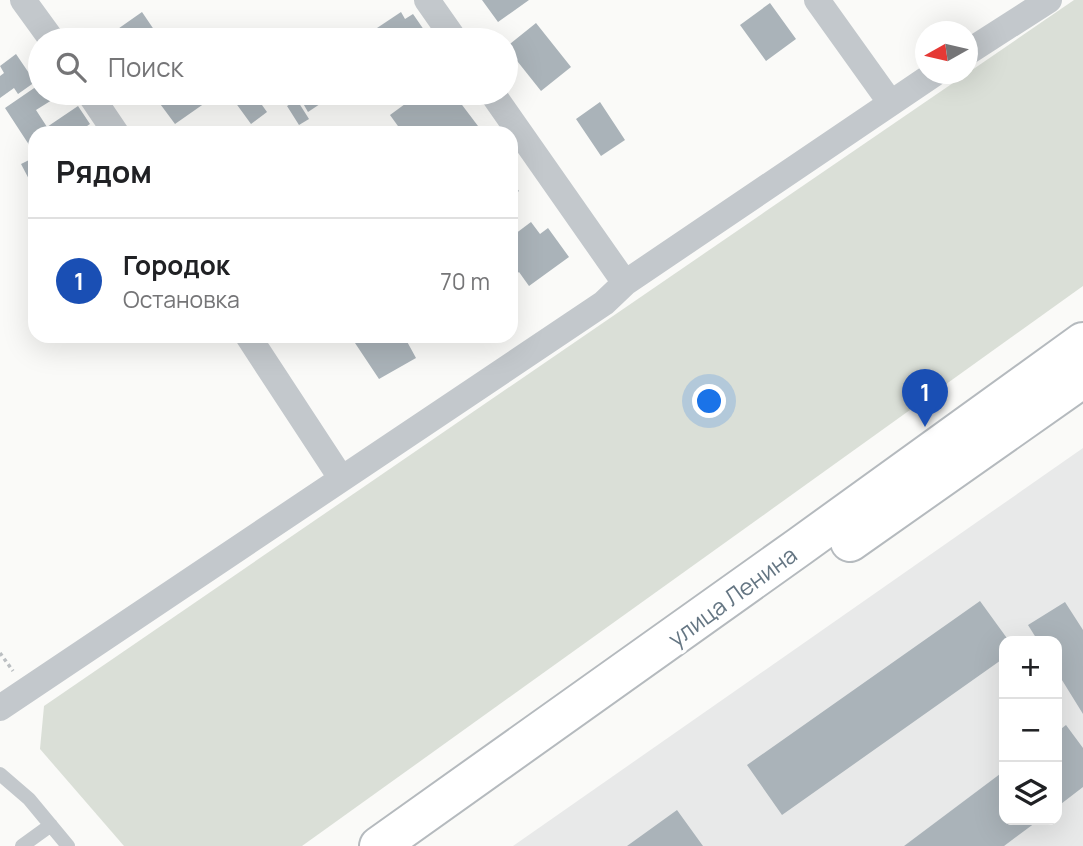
<!DOCTYPE html>
<html lang="ru">
<meta charset="utf-8">
<style>
body{margin:0;font-family:Manrope,sans-serif;background:#f2f2f2;color:#202124}
.controls{position:absolute;right:21px;bottom:21px;display:grid;overflow:hidden;border-radius:14px;box-shadow:0 7px 28px #0002}
.controls button{width:63px;height:63px;display:grid;place-items:center;padding:0;border:0;border-bottom:2px solid #e0e0e0;background:#fff;color:#202124;font:35px sans-serif}
.compass{position:absolute;left:915px;top:21px;width:63px;height:63px;border-radius:50%;background:#fff;box-shadow:0 7px 28px #0002;rotate:262deg}
.you{position:absolute;left:710px;top:402px;width:24px;height:24px;margin:-18px;border:5px solid #fff;border-radius:50%;background:#1a73e8;box-shadow:0 0 0 10px #1a73e833}
.badge{display:grid;place-items:center;width:46px;height:46px;border-radius:50%;background:#e4572e;color:#fff;font-size:23px;font-weight:700}
.pin{position:absolute;translate:-50% -58px;filter:drop-shadow(0 2px 4px #0008)}
.pin::after{content:'';position:absolute;top:37px;width:24px;height:21px;background:inherit;clip-path:polygon(0 0,100% 0,50% 100%)}
.list{margin:0;padding:0;list-style:none}
h2{display:flex;justify-content:space-between;align-items:center;height:91px;margin:0;padding:0 28px;font-size:30px}
h2 small{font-size:23px;font-weight:400;color:#757577}
.list li{display:grid;grid-template-columns:46px 1fr auto;gap:21px;align-items:center;box-sizing:border-box;height:126px;padding:0 28px;border-top:2px solid #e0e0e0}
.list b{display:block;font-size:26px;white-space:nowrap}
.list p{margin:0;font-size:23px;white-space:nowrap;color:#757577}
.list em{font-size:23px;font-style:normal;color:#757577}
.icon{flex:none;width:38px;height:38px;fill:none;stroke:currentColor;stroke-width:2;stroke-linecap:round;stroke-linejoin:round}
.map{position:relative;flex:none;width:1083px;height:846px;overflow:hidden}
.search{position:absolute;background:#fff;box-shadow:0 7px 28px #0002;left:28px;top:28px;width:490px;height:77px;display:flex;align-items:center;gap:18px;box-sizing:border-box;padding:0 24px;border-radius:38px;color:#757577;font-size:26px}
.panel{position:absolute;background:#fff;box-shadow:0 7px 28px #0002;left:28px;top:126px;width:490px;height:217px;border-radius:21px}
.map>svg:first-child{display:block}
.built{fill:#e8e9e9;fill-rule:evenodd}
.green{fill:#dadfd7}
.building{fill:#aab3b9}
.lines{fill:none;stroke-linecap:round;stroke-linejoin:round}
.primary-casing{stroke:#b5babe;stroke-width:42}
.path{stroke:#bbbfc2;stroke-width:3.5;stroke-dasharray:3.5 3.5;stroke-linecap:butt}
.lane{stroke:#c3c8cc;stroke-width:14}
.street{stroke:#c3c8cc;stroke-width:26}
.primary{stroke:#fff;stroke-width:38}
.labels{text-anchor:middle;dominant-baseline:central;stroke-width:7;stroke-linejoin:round;paint-order:stroke}
.street-label{font-size:23px;fill:#657683;stroke:#fff}
</style>
<div class="map">
<svg width="1083" height="846" viewBox="0 0 1083 846">
<rect width="100%" height="100%" fill="#fafaf8"/>
<path class="built" d="M 1083,448 L 1083,846 L 513,846 ZM 1004,641 L 1057,641 L 1057,820 L 1004,820 Z"/>
<path class="green" d="M 1074,0 L 1083,0 L 1083,286 L 302,846 L 124,846 L 40,749 L 44,706 Z"/>
<path class="building" d="M 482,0 L 529,0 L 498,22 Z
M 770,3 L 796,39 L 766,61 L 740,25 Z
M 142,12 L 161,40 L 106,40 L 105,38 Z
M 401,12 L 405,19 L 413,14 L 431,40 L 381,40 L 374,30 Z
M 536,23 L 571,67 L 541,91 L 506,47 Z
M 16,54 L 35,82 L 18,94 L 14,88 L 0,98 L 0,76 L 4,73 L 0,66 Z
M 40,84 L 40,93 L 47,93 L 52,100 L 36,110 L 47,127 L 78,106 L 90,124 L 77,133 L 35,133 L 35,154 L 5,108 Z
M 152,93 L 198,93 L 205,103 L 175,124 Z
M 244,93 L 276,93 L 278,94 L 262,105 L 267,112 L 251,124 L 235,102 L 245,95 Z
M 297,93 L 313,93 L 320,104 L 308,112 Z
M 420,93 L 453,93 L 478,126 L 468,133 L 403,133 L 390,115 Z
M 297,100 L 309,119 L 299,125 L 287,106 Z
M 600,102 L 625,140 L 601,156 L 576,119 Z
M 31,159 L 35,166 L 35,180 L 31,183 L 21,164 Z
M 511,181 L 519,191 L 511,197 Z
M 531,222 L 540,234 L 548,228 L 569,257 L 529,286 L 519,272 L 511,278 L 511,237 Z
M 365,336 L 404,336 L 416,358 L 379,379 L 355,343 Z
M 980,601 L 1009,641 L 1004,641 L 1004,658 L 782,815 L 747,765 Z
M 1065,602 L 1083,630 L 1083,714 L 1057,672 L 1057,641 L 1038,641 L 1028,625 Z
M 1066,725 L 1083,748 L 1083,787 L 1057,807 L 1057,732 Z
M 1004,771 L 1004,820 L 1039,820 L 1004,846 L 904,846 Z
M 677,810 L 703,846 L 627,846 Z"/>
<g class="lines">
<g class="primary-casing">
<path id="primary" d="M 850,542 L 1083,378
M 379,846 L 799,547 L 1083,342"/>
</g>
<path class="path" d="M 0,653 L 13,671"/>
<path class="lane" d="M 0,774 L 29,799 L 68,846
M 22,846 L 51,825"/>
<path class="street" d="M 23,0 L 52,40
M 427,0 L 455,40
M 817,0 L 890,102
M 968,52 L 1049,0
M 89,93 L 116,133
M 492,93 L 625,283
M 248,336 L 341,478
M 0,708 L 604,303 L 625,283 L 934,74"/>
<use href="#primary" class="primary"/>
</g>
<g class="labels">
<g class="street-label">
<text transform="translate(732 596) rotate(-36)">улица Ленина</text>
</g>
</g>
</svg>
<div class="controls">
<button>+</button>
<button>−</button>
<button><svg class="icon" aria-label="layers" viewBox="0 0 24 24"><path d="M12 4l9 5-9 5-9-5zM3 14l9 5 9-5"/></svg></button>
</div>
<svg class="compass" viewBox="-18 -18 36 36"><path d="M0-13l5 13h-10z" fill="#e53935"/><path d="M0 13l5-13h-10z" fill="#757577"/></svg>
<div class="you"></div>
<div class="pin badge" style="left:925px;top:427px;background:#1a4fb4">1</div>
<div class="search"><svg class="icon" aria-label="search" viewBox="0 0 24 24"><circle cx="10" cy="10" r="6"/><path d="M15 15l6 6"/></svg>Поиск</div>
<section class="panel">
<h2>Рядом<small></small></h2>
<ul class="list">
<li><span class="badge" style="background:#1a4fb4">1</span><div><b>Городок</b><p>Остановка</p></div><em>70 m</em></li>
</ul>
</section>
</div>
